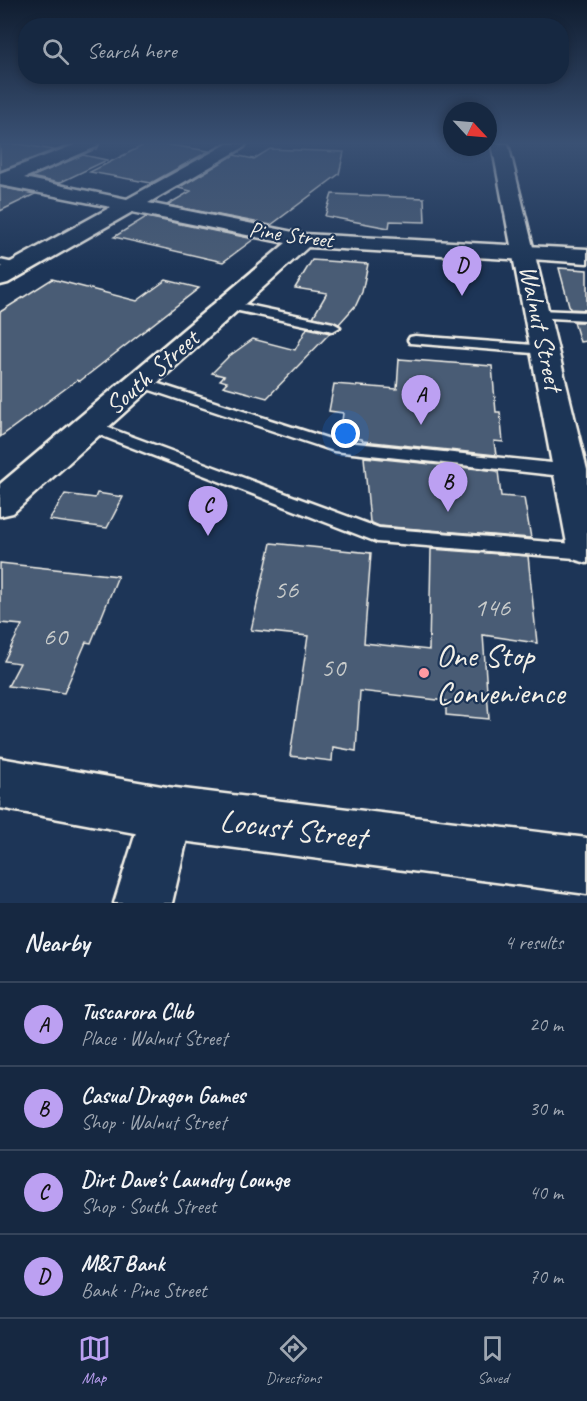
<!DOCTYPE html>
<meta charset="utf-8">
<style>
body{margin:0;font-family:Caveat,sans-serif;background:#23344c;color:#f1f3f6}
.compass{position:absolute;left:443px;top:102px;width:54px;height:54px;border-radius:50%;background:#162841;box-shadow:0 3px 9px #0003;rotate:116deg}
.you{position:absolute;left:346px;top:434px;width:21px;height:21px;margin:-15px;border:4px solid #fff;border-radius:50%;background:#1a73e8;box-shadow:0 0 0 9px #1a73e833}
.badge{display:grid;place-items:center;width:39px;height:39px;border-radius:50%;background:#bca0f2;color:#111;font-size:20px;font-weight:700}
.pin{position:absolute;translate:-50% -50px;filter:drop-shadow(0 2px 3px #0008)}
.pin::after{content:'';position:absolute;top:32px;width:21px;height:18px;background:inherit;clip-path:polygon(0 0,100% 0,50% 100%)}
.list{margin:0;padding:0;list-style:none}
h2{display:flex;justify-content:space-between;align-items:center;height:78px;margin:0;padding:0 24px;font-size:26px}
h2 small{font-size:20px;font-weight:400;color:#9ea6b1}
.list li{display:grid;grid-template-columns:39px 1fr auto;gap:18px;align-items:center;box-sizing:border-box;height:84px;padding:0 24px;border-top:2px solid #35445a}
.list b{display:block;font-size:22px;white-space:nowrap}
.list p{margin:0;font-size:20px;white-space:nowrap;color:#9ea6b1}
.list em{font-size:20px;font-style:normal;color:#9ea6b1}
.icon{flex:none;width:33px;height:33px;fill:none;stroke:currentColor;stroke-width:2;stroke-linecap:round;stroke-linejoin:round}
.map{position:relative;flex:none;width:587px;height:903px;overflow:hidden}
.search{position:absolute;background:#162841;box-shadow:0 3px 9px #0003;left:18px;right:18px;top:18px;height:66px;display:flex;align-items:center;gap:15px;box-sizing:border-box;padding:0 21px;border-radius:24px;color:#9ea6b1;font-size:22px}
.sheet{height:414px;background:#162841}
nav{display:flex;justify-content:space-around;align-items:center;box-sizing:border-box;height:84px;border-top:2px solid #35445a;background:#162841;font-size:16px;color:#9ea6b1}
nav a{display:grid;justify-items:center;gap:3px}
nav .on{color:#bca0f2}
.map>svg:first-child{display:block}
.building{fill:#485b74;stroke:#f4f1e8;stroke-width:1.5}
.lines{fill:none;stroke-linecap:round;stroke-linejoin:round}
.service-casing{stroke:#f4f1e8;stroke-width:5}
.minor-casing{stroke:#f4f1e8;stroke-width:5}
.tertiary-casing{stroke:#f4f1e8;stroke-width:5}
.trunk-casing{stroke:#f4f1e8;stroke-width:5}
.service{fill:#1d3557;fill-rule:evenodd}
.minor{fill:#1d3557;fill-rule:evenodd}
.tertiary{fill:#1d3557;fill-rule:evenodd}
.trunk{fill:#1d3557;fill-rule:evenodd}
.poi-dot{fill:#ff9aa2;stroke:#1d3557;stroke-width:2}
.labels{text-anchor:middle;dominant-baseline:central;stroke-width:4.5;stroke-linejoin:round;paint-order:stroke}
.far-street-label{font-size:22px;fill:#f4f1e8;stroke:#1d3557}
.street-label{font-size:26px;fill:#f4f1e8;stroke:#1d3557}
.near-number-label{font-size:27px;fill:#c9cccb}
.near-poi-label{font-size:32px;fill:#f4f1e8;stroke:#1d3557;text-anchor:start}
.near-street-label{font-size:32px;fill:#f4f1e8;stroke:#1d3557}
</style>
<div class="map">
<svg width="587" height="903" viewBox="0 0 587 903">
<rect width="100%" height="100%" fill="#1d3557"/>
<filter id="ink" filterUnits="userSpaceOnUse"><feTurbulence type="fractalNoise" baseFrequency=".0167" numOctaves="2"/><feDisplacementMap in="SourceGraphic" scale="12" xChannelSelector="R" yChannelSelector="G"/><feConvolveMatrix kernelMatrix="1 2 1 2 8 2 1 2 1" color-interpolation-filters="sRGB"/></filter>
<g filter="url(#ink)">
<path class="building" d="M 0,144 L 19,144 L 54,150 L 0,171 Z
M 146,144 L 163,144 L 209,151 L 151,183 L 90,172 Z
M 270,149 L 344,152 L 339,174 L 271,225 L 167,205 L 191,191 L 178,188 L 234,155 L 254,159 Z
M 83,155 L 107,160 L 59,183 L 31,177 Z
M 0,187 L 35,194 L 0,211 Z
M 332,194 L 424,198 L 425,222 L 390,221 L 389,228 L 325,216 Z
M 146,217 L 254,239 L 223,262 L 114,237 Z
M 312,260 L 368,264 L 362,292 L 356,305 L 339,324 L 313,317 L 327,293 L 295,288 Z
M 559,268 L 587,270 L 587,310 L 570,309 Z
M 52,279 L 137,301 L 166,280 L 199,288 L 80,381 L 77,380 L 0,437 L 0,312 Z
M 574,322 L 587,322 L 587,341 L 580,342 Z
M 307,328 L 330,333 L 267,398 L 223,386 L 227,382 L 220,380 L 224,376 L 212,373 L 228,357 L 253,339 L 295,350 Z
M 399,359 L 492,366 L 496,412 L 500,412 L 503,442 L 494,441 L 496,455 L 363,441 L 362,439 L 340,437 L 343,413 L 329,411 L 334,384 L 397,389 Z
M 364,457 L 498,471 L 501,496 L 524,498 L 531,538 L 379,526 L 370,522 Z
M 97,493 L 123,497 L 107,528 L 49,520 L 65,494 L 95,498 Z
M 271,543 L 371,553 L 364,643 L 429,650 L 431,549 L 528,556 L 537,643 L 483,635 L 489,719 L 446,715 L 446,701 L 360,691 L 356,751 L 333,747 L 332,761 L 290,756 L 308,636 L 251,630 Z
M 0,563 L 118,576 L 91,643 L 86,642 L 64,693 L 8,686 L 20,663 L 4,661 L 22,625 L 0,623 Z"/>
<g class="lines">
<g class="service-casing">
<path id="service" d="M 0,260 L 23,265 L 25,267 L 19,270 L 0,266 Z
M 229,301 L 333,323 L 340,327 L 333,331 L 225,308 L 223,305 L 225,302 Z
M 538,310 L 587,312 L 587,320 L 533,317 L 532,314 Z
M 415,336 L 545,346 L 552,350 L 545,354 L 410,343 L 408,340 L 410,337 Z
M 140,378 L 336,441 L 571,465 L 577,467 L 580,471 L 577,475 L 571,477 L 334,451 L 135,385 L 133,382 Z
M 90,421 L 379,528 L 587,545 L 587,559 L 377,542 L 84,429 L 82,426 L 84,423 Z"/>
</g>
<g class="minor-casing">
<path id="minor" d="M 77,144 L 98,144 L 96,147 L 24,178 L 127,199 L 227,144 L 246,144 L 244,147 L 148,203 L 303,234 L 525,246 L 533,248 L 536,253 L 533,258 L 525,260 L 308,247 L 13,513 L 0,516 L 0,484 L 286,243 L 132,212 L 8,283 L 0,285 L 0,268 L 111,207 L 0,185 L 0,173 Z
M 167,787 L 186,794 L 193,813 L 172,903 L 114,903 L 148,794 Z"/>
</g>
<g class="tertiary-casing">
<path id="tertiary" d="M 525,246 L 587,249 L 587,263 L 517,258 L 514,253 L 517,248 Z
M 0,758 L 167,787 L 587,838 L 587,894 L 167,839 L 0,808 Z"/>
</g>
<g class="trunk-casing">
<path id="trunk" d="M 492,144 L 508,144 L 587,470 L 587,563 L 573,559 L 568,549 Z"/>
</g>
<use href="#service" class="service"/>
<use href="#minor" class="minor"/>
<use href="#tertiary" class="tertiary"/>
<use href="#trunk" class="trunk"/>
</g>
</g>
<linearGradient id="sky" x2="0" y2="1"><stop stop-color="#101d30"/><stop offset="0.53" stop-color="#3a5174"/><stop offset="1" stop-color="#3a5174" stop-opacity="0"/></linearGradient>
<rect width="587" height="270" fill="url(#sky)"/>
<circle class="poi-dot" cx="424" cy="673" r="6"/>
<g class="labels">
<g class="far-street-label">
<text transform="translate(291 235) rotate(8)">Pine Street</text>
</g>
<g class="street-label">
<text transform="translate(541 328) rotate(78)">Walnut Street</text>
<text transform="translate(152 372) rotate(-41)">South Street</text>
</g>
<g class="near-number-label">
<text x="286" y="589">56</text>
<text x="492" y="607">146</text>
<text x="55" y="636">60</text>
<text x="333" y="667">50</text>
</g>
<g class="near-poi-label">
<text x="436" y="655">One Stop<tspan x="436" dy="37">Convenience</tspan></text>
</g>
<g class="near-street-label">
<text transform="translate(293 829) rotate(7)">Locust Street</text>
</g>
</g>
</svg>
<svg class="compass" viewBox="-18 -18 36 36"><path d="M0-13l5 13h-10z" fill="#e53935"/><path d="M0 13l5-13h-10z" fill="#9ea6b1"/></svg>
<div class="you"></div>
<div class="pin badge" style="left:421px;top:425px">A</div>
<div class="pin badge" style="left:448px;top:512px">B</div>
<div class="pin badge" style="left:208px;top:536px">C</div>
<div class="pin badge" style="left:462px;top:296px">D</div>
<div class="search"><svg class="icon" aria-label="search" viewBox="0 0 24 24"><circle cx="10" cy="10" r="6"/><path d="M15 15l6 6"/></svg>Search here</div>
</div>
<section class="sheet">
<h2>Nearby<small>4 results</small></h2>
<ul class="list">
<li><span class="badge">A</span><div><b>Tuscarora Club</b><p>Place · Walnut Street</p></div><em>20 m</em></li>
<li><span class="badge">B</span><div><b>Casual Dragon Games</b><p>Shop · Walnut Street</p></div><em>30 m</em></li>
<li><span class="badge">C</span><div><b>Dirt Dave's Laundry Lounge</b><p>Shop · South Street</p></div><em>40 m</em></li>
<li><span class="badge">D</span><div><b>M&amp;T Bank</b><p>Bank · Pine Street</p></div><em>70 m</em></li>
</ul>
</section>
<nav>
<a class="on"><svg class="icon" aria-label="map" viewBox="0 0 24 24"><path d="M3 6l6-2 6 2 6-2v14l-6 2-6-2-6 2zM9 4v14M15 6v14"/></svg>Map</a>
<a><svg class="icon" aria-label="directions" viewBox="0 0 24 24"><path d="M12 3l9 9-9 9-9-9zM9 14v-3h6M13 9l2 2-2 2"/></svg>Directions</a>
<a><svg class="icon" aria-label="saved" viewBox="0 0 24 24"><path d="M7 4h10v16l-5-4-5 4z"/></svg>Saved</a>
</nav>
